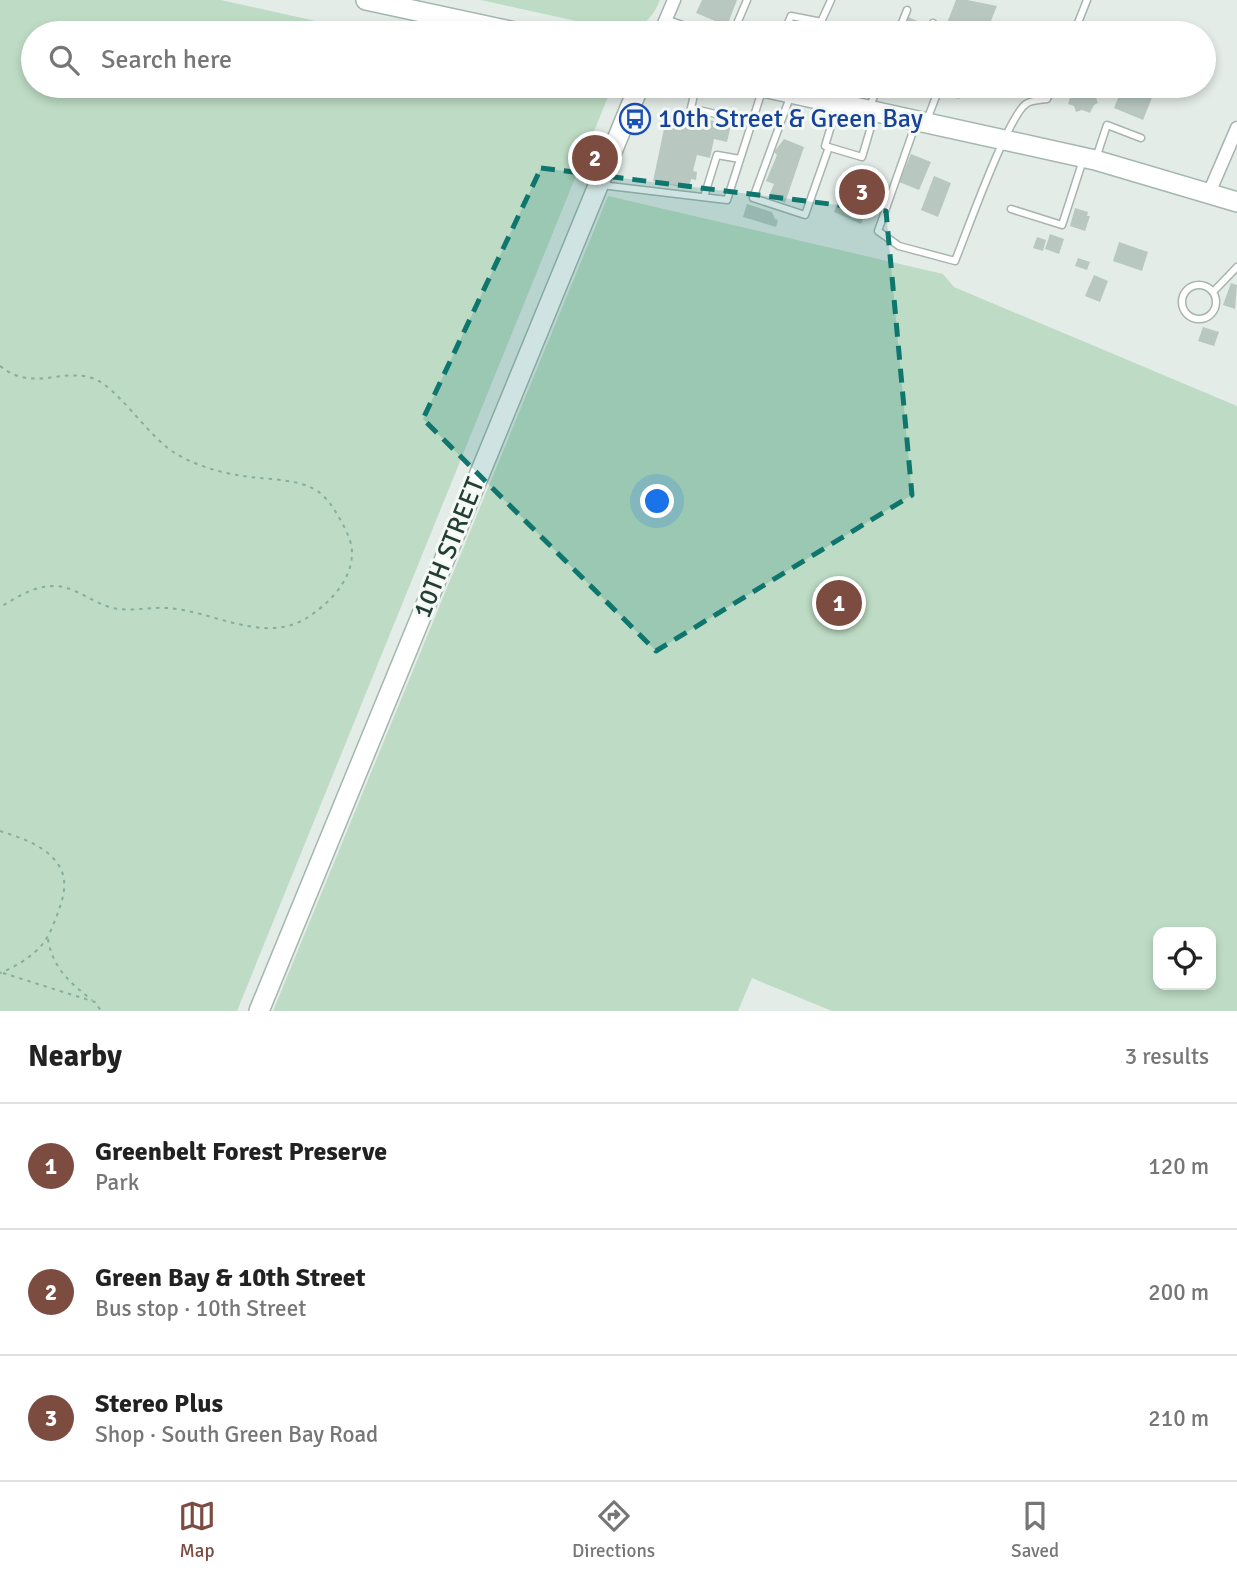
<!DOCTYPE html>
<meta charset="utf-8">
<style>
body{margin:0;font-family:Signika,sans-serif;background:#f6f6f6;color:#222}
.controls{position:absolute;right:21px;bottom:21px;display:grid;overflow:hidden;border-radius:14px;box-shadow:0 4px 10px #0003}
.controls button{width:63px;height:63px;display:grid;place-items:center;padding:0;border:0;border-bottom:2px solid #e0e0e0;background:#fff;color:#222;font:35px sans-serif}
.you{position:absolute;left:658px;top:502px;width:24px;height:24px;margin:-18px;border:5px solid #fff;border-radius:50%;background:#1a73e8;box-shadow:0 0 0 10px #1a73e833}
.badge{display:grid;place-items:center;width:46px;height:46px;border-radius:50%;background:#7c4c41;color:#fff;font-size:23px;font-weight:700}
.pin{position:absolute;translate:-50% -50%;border:4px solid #fff;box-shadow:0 2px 7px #0006}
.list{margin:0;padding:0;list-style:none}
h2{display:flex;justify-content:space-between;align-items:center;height:91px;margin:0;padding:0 28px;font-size:30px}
h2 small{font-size:23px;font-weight:400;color:#767676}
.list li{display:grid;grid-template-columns:46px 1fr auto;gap:21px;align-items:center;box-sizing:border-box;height:126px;padding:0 28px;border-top:2px solid #e0e0e0}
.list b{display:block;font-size:26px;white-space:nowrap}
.list p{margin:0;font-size:23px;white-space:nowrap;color:#767676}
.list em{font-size:23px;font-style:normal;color:#767676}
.icon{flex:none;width:38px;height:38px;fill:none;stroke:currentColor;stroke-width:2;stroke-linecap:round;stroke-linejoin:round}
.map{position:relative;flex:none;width:1237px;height:1011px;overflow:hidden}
.search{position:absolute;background:#fff;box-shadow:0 4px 10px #0003;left:21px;right:21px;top:21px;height:77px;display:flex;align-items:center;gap:18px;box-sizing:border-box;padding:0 24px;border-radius:38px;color:#767676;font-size:26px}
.sheet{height:469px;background:#fff}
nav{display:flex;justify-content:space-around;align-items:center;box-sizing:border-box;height:98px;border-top:2px solid #e0e0e0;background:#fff;font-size:19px;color:#767676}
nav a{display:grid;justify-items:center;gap:4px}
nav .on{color:#7c4c41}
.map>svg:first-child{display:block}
.green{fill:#bedcc5;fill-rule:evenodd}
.building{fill:#b9c7c1}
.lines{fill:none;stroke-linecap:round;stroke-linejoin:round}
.lane-casing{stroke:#a7b4af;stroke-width:9}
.street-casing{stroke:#a7b4af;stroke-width:15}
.secondary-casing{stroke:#a3b7af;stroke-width:22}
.path{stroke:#86aea0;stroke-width:2;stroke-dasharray:3.5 5;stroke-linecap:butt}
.lane{stroke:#fff;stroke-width:6}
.street{stroke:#fff;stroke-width:12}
.secondary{stroke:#fff;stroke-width:19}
.marked{fill:#0f766e;fill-opacity:0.2;stroke:#0f766e;stroke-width:5;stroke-dasharray:14 9;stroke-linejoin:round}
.labels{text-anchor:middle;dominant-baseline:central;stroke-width:6;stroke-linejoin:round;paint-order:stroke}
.transit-label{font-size:26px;fill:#164399;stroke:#f4f9f6;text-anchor:start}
.street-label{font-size:26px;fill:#243d35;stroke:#f4f9f6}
</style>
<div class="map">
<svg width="1237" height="1011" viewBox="0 0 1237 1011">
<rect width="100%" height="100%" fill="#e4ece8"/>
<path class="green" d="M 0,0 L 221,0 L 370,33 L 33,33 L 33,86 L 612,87 L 237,1011 L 0,1011 Z
M 481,0 L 660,0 C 653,17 644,27 626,32 Z
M 608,196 L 943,274 L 954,287 L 1237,406 L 1237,1011 L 832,1011 L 752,978 L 738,1011 L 273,1011 ZM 1211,932 L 1211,985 L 1158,985 L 1158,932 Z"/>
<path class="building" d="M 702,0 L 737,0 L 727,26 L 696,13 Z
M 956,0 L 967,0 L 997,6 L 986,33 L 965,33 L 956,29 L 955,32 L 945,28 Z
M 908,17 L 922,23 L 918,33 L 902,32 Z
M 945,86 L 964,86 L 959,99 L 941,94 Z
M 1075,86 L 1101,86 L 1096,98 L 1098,103 L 1094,105 L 1090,113 L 1082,110 L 1076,112 L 1074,106 L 1068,104 L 1070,98 L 1068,93 L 1073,90 Z
M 1123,86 L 1153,95 L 1143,120 L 1114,108 Z
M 667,115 L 691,120 L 692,116 L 731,125 L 727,142 L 714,139 L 710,158 L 697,155 L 693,171 L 697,172 L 696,180 L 691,179 L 689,189 L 653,181 Z
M 784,139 L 804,147 L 785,203 L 769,196 L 774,184 L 766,181 L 777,155 L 774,152 Z
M 911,154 L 931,162 L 919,190 L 899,182 Z
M 853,166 L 880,177 L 861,224 L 834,212 Z
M 934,176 L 951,183 L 938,217 L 921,210 Z
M 747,204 L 772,212 L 775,219 L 778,220 L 776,227 L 743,217 Z
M 1075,208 L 1088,212 L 1087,216 L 1090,216 L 1085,231 L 1070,226 Z
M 1050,234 L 1064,239 L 1059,254 L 1045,249 Z
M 1037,237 L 1046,240 L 1043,251 L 1033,248 Z
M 1119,242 L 1148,252 L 1142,271 L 1113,261 Z
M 1078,258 L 1090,262 L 1087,270 L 1075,266 Z
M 1094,275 L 1108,281 L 1100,302 L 1085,296 Z
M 1231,283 L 1237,285 L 1235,309 L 1223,305 Z
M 1203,327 L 1219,332 L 1214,346 L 1198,341 Z"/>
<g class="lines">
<g class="lane-casing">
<path id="lane" d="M 665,19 L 706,33
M 733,33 L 747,0
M 784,33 L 791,16 L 822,22
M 816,33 L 831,0
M 898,33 L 907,10
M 928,33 L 933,23
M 1074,33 L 1087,0
M 696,86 L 691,108 L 752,123
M 790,97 L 753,198 L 805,215 L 829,147
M 837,106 L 825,146 L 862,157 L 875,113
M 869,109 L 878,86
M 927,120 L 940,86
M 916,123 L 878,231 L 899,246 L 955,261 C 966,234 1008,116 1026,104 C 1031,100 1041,100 1047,99 L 1052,86
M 1096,158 L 1107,125 L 1141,138
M 601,185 L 727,200 L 762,91
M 704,197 L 717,155 L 740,159
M 1011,209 L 1062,225 L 1083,160
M1182 302a17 17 0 1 1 34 0a17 17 0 1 1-34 0Z
M 1213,292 L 1237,267"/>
</g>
<g class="street-casing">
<path id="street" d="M 660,33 L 674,0
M 1209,193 L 1237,128"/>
</g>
<g class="secondary-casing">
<path id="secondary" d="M 366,0 L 519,33
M 759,86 L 1095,160 L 1237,202
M 259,1011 L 639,86"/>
</g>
<path class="path" d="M 0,366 C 32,392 60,368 92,378 C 119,387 147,437 178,455 C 198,466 221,473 243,476 C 267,480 295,478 316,490 C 328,498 335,510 342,523 C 347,532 352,542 352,553 C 352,581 328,605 305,619 C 262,644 211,610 166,608 C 148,607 130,612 113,608 C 92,603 75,586 54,586 C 33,586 18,597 0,607
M 0,831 C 18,837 39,843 53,858 C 71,877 64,896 56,918 C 52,928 48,938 41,946 C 30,958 15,967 0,973
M 48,939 C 52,967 70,983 92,1000
M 3,973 L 95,1002 L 101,1011"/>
<use href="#lane" class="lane"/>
<use href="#street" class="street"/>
<use href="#secondary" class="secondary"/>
</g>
<path class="marked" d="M 541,168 L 886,211 L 912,495 L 656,651 L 423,419 Z"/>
<defs>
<g id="bus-ring" transform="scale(1.575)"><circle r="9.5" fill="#f4f9f6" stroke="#1a4fb4" stroke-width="1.5"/><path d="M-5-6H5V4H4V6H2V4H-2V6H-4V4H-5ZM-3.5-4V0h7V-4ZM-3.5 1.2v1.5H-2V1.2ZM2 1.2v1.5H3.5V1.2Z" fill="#1a4fb4"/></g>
</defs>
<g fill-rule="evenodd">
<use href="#bus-ring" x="635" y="119"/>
</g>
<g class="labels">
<g class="transit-label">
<text x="658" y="119">10th Street &amp; Green Bay</text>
</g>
<g class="street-label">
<text transform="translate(449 548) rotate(-68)">10TH STREET</text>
</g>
</g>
</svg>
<div class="controls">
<button><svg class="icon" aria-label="locate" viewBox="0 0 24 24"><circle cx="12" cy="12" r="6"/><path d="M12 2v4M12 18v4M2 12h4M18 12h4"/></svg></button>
</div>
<div class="you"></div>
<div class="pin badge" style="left:839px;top:603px">1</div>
<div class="pin badge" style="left:595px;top:158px">2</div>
<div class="pin badge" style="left:862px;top:192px">3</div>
<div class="search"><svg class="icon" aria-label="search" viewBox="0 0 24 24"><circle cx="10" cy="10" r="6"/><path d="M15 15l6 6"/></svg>Search here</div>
</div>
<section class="sheet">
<h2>Nearby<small>3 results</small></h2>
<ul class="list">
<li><span class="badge">1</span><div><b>Greenbelt Forest Preserve</b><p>Park</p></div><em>120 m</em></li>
<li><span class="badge">2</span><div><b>Green Bay &amp; 10th Street</b><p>Bus stop · 10th Street</p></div><em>200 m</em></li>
<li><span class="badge">3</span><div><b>Stereo Plus</b><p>Shop · South Green Bay Road</p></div><em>210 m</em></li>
</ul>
</section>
<nav>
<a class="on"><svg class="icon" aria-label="map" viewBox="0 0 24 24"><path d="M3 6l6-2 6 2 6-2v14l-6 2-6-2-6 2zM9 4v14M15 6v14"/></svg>Map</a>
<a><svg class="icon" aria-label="directions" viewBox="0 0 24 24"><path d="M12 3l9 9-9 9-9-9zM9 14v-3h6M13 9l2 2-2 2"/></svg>Directions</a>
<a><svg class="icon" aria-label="saved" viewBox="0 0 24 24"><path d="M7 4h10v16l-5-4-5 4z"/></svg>Saved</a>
</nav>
